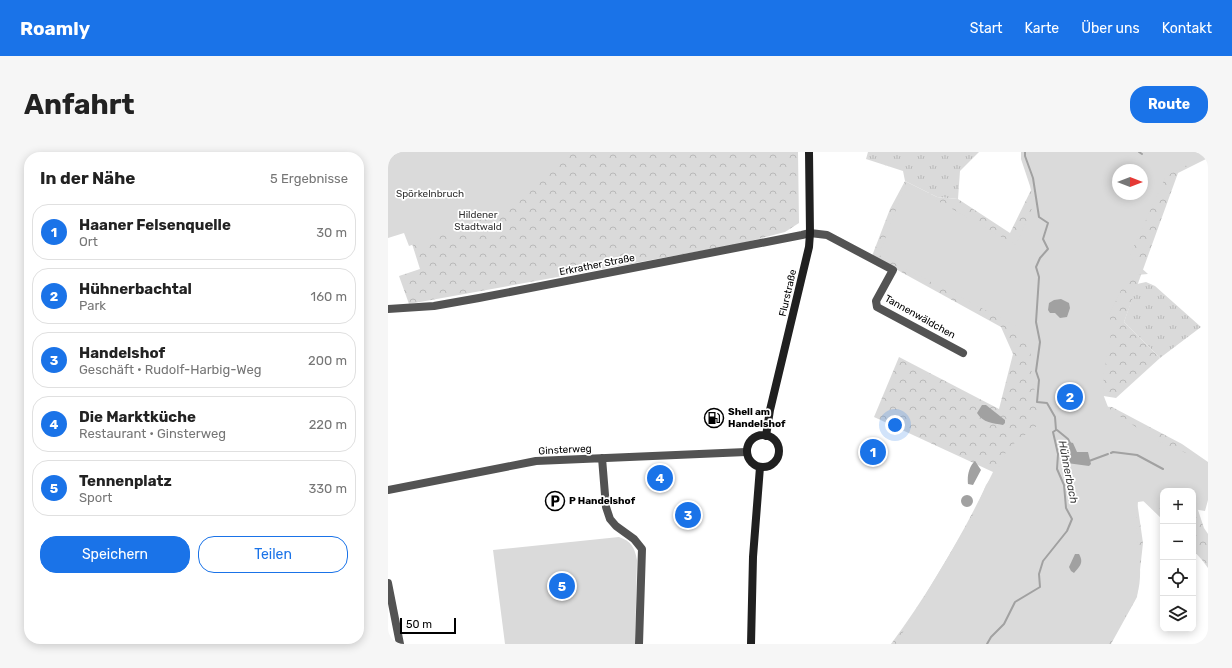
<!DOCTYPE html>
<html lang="de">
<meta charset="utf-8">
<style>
body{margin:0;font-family:Rubik,sans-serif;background:#f6f6f6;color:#222}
.controls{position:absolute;right:12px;bottom:12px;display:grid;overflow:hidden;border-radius:8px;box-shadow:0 2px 10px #0003}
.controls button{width:36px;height:36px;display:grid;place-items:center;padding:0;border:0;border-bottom:1px solid #e0e0e0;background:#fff;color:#222;font:20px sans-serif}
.compass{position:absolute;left:724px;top:12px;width:36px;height:36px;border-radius:50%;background:#fff;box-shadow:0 2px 10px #0003;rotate:90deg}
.scale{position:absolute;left:12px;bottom:10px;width:56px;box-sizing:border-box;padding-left:4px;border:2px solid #000;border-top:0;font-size:11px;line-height:14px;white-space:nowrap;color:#000;-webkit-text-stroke:3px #fff;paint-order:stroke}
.you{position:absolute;left:507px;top:273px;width:14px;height:14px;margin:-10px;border:3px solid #fff;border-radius:50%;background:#1a73e8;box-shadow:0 0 0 6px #1a73e833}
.badge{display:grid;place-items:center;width:26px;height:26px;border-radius:50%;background:#1a73e8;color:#fff;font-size:13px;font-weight:700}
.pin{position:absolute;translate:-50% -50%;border:2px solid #fff;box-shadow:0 1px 4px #0006}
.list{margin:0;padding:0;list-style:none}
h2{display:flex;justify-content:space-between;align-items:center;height:52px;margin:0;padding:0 16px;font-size:17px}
h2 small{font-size:13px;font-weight:400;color:#767676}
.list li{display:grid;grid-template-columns:26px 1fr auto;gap:12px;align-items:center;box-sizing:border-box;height:56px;margin:0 8px 8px;padding:0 8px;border:1px solid #e0e0e0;border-radius:16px}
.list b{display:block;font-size:15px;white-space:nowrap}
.list p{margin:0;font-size:13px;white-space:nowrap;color:#767676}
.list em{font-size:13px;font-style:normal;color:#767676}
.actions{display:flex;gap:8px;padding:12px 16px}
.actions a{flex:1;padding:9px 0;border:1px solid #1a73e8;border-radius:16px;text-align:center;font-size:14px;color:#1a73e8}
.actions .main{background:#1a73e8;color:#fff}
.icon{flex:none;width:22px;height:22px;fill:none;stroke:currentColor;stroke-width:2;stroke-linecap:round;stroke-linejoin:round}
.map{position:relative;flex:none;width:820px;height:492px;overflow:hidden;border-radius:16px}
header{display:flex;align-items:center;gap:24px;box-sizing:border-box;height:56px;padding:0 20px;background:#1a73e8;color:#fff}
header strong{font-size:19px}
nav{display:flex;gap:22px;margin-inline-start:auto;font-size:14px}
.intro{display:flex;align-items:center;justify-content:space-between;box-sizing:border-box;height:96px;padding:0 24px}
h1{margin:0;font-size:28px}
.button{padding:10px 18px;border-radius:16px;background:#1a73e8;color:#fff;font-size:14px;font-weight:700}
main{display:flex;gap:24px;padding:0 24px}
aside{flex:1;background:#fff;border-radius:16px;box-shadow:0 2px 10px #0003}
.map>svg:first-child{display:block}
.grass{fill:url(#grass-tufts)}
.forest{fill:url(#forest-crowns);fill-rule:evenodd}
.park{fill:#dadada;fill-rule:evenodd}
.water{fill:#a1a1a1}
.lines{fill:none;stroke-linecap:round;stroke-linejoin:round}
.stream{stroke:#a1a1a1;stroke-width:2}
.street{stroke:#535353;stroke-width:8}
.secondary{stroke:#202020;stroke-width:8}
.labels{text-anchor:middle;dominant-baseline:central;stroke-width:3.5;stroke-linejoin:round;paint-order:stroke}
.park-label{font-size:10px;fill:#313131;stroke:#fff}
.street-label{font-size:10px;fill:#000;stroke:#fff}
.poi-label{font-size:10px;font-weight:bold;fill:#000;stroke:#fff;text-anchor:start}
.water-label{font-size:11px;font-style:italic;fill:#424242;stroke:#fff}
</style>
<header>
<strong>Roamly</strong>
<nav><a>Start</a><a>Karte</a><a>Über uns</a><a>Kontakt</a></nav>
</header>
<div class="intro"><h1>Anfahrt</h1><a class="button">Route</a></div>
<main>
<aside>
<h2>In der Nähe<small>5 Ergebnisse</small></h2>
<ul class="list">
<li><span class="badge">1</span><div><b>Haaner Felsenquelle</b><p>Ort</p></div><em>30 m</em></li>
<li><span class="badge">2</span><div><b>Hühnerbachtal</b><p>Park</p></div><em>160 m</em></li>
<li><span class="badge">3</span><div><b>Handelshof</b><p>Geschäft · Rudolf-Harbig-Weg</p></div><em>200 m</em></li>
<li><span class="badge">4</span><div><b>Die Marktküche</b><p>Restaurant · Ginsterweg</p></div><em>220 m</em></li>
<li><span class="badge">5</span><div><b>Tennenplatz</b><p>Sport</p></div><em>330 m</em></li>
</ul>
<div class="actions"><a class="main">Speichern</a><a>Teilen</a></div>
</aside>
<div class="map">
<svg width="820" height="492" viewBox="0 0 820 492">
<defs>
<pattern id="grass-tufts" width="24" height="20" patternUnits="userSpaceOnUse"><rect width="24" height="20" fill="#dadada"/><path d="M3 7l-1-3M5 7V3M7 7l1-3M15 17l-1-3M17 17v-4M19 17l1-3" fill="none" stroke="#b9b9b9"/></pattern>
<pattern id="forest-crowns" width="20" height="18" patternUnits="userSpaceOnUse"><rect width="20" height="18" fill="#dadada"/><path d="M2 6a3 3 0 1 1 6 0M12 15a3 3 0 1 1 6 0" fill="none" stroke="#b9b9b9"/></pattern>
</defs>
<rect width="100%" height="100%" fill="#fff"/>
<path class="grass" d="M 480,0 L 591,0 L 572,19 L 570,47 L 549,45 L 517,29 L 515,19 L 478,7 Z
M 758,130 L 767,134 L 813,175 L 772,206 L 736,170 L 749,132 Z"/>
<path class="forest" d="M 0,0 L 410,0 L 411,71 L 397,80 L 351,92 L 21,152 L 11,124 L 32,117 L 20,79 Z
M 633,0 L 820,0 L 820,6 L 790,21 L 736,170 L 772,206 L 728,246 L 684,239 L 676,252 L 724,255 L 794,292 L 820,310 L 820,340 L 801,329 L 775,339 L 775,368 L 748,342 L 755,391 L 749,445 L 723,492 L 503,492 C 543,438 576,380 605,320 L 486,265 L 511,205 L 611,257 L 625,202 L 613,175 L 484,104 L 502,57 L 517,29 L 549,45 L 570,47 L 622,81 L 644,36 ZM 730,18 L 754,18 L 754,42 L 730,42 Z
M 805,343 L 816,376 L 820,382 L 820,416 L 814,408 L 805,398 Z"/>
<path class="park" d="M 0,0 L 180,0 L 124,56 L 21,94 L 16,81 L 0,86 Z
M 633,0 L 813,0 L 809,8 L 778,24 L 741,105 L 760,122 L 748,123 L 738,129 L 735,133 L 731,143 L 721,162 L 724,175 L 716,221 L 715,242 L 720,255 L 725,260 L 763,285 L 780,294 L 789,297 L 820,311 L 820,348 L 817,359 L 805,357 L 805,339 L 775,339 L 775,354 L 757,349 L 750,350 C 744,381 758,414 749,443 C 743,459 727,478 716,492 L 508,492 L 585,363 L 598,333 L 614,310 L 619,297 L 650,273 L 650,250 L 644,229 L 643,204 L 640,189 L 638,184 L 628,174 L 491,103 L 518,31 L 628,93 L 646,52 L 642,34 L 633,7 ZM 730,18 L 754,18 L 754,42 L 730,42 Z
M 231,385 C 243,389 247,396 249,408 L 247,492 L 117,492 L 105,398 Z"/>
<path class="water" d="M 673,147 L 681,151 L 682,156 L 679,165 L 672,166 L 667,161 L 662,161 L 660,158 L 661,151 L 666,148 Z
M 594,253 L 598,253 L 617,268 L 617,271 L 615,273 C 605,271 595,271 589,261 Z
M 681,290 L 685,291 L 689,300 L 700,300 L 703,312 L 701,314 L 679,311 L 677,297 Z
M 587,309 L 593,318 L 585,333 L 580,332 C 579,324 581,314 587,309 Z
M573 349a6 6 0 1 1 12 0a6 6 0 1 1-12 0Z
M 687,402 L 691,402 C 696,411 692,414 686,421 L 683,419 L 681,415 Z"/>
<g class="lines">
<path class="stream" d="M 751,0 L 754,2
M 669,278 L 680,287 L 682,291
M 723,301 L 725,300 L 749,303 L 775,317
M 701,309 L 720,302
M 599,492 L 603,485 L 616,472 L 627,450 L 652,435 L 651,422 L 655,409 L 679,379 L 684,367 L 678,356 L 676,333 L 669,317 L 670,302 L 665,280 L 668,278 L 667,265 L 659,251 L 649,250 L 651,228 L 648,219 L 652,190 L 648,170 L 651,125 L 648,115 L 652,106 L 660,97 L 655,87 L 660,71 L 651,65 L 645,26 L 637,4 L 637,0"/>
<path class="street" d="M 0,157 L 46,154 L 91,146 L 414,83 L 422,81 L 439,83 L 505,118 L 488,149 L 489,155 L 575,201
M 214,306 L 218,355 L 222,367 L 228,374 L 246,387 L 254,397 L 251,492
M 0,338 L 148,309 L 358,300
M 0,431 L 12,492"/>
<path class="secondary" d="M359 299a16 16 0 1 1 32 0a16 16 0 1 1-32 0Z
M 378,284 L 382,258 L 421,95 L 422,81 L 421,0
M 363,492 L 365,405 L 372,315"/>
</g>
<defs>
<g id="fuel-ring" transform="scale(1)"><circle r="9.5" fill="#fff" stroke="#000" stroke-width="1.5"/><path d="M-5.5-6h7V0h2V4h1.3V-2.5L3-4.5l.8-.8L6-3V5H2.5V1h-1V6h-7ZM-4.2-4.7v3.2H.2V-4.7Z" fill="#000"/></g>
<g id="parking-ring" transform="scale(1)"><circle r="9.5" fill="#fff" stroke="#000" stroke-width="1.5"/><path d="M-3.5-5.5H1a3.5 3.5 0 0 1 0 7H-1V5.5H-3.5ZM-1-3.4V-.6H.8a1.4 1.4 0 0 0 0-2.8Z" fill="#000"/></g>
</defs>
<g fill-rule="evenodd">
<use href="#fuel-ring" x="326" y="266"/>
<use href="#parking-ring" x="167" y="349"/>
</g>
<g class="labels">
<g class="park-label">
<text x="42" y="42">Spörkelnbruch</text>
<text x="90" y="63">Hildener<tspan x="90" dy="12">Stadtwald</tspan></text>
</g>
<g class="street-label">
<text transform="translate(209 113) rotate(-11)">Erkrather Straße</text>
<text transform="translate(400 141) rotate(-77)">Flurstraße</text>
<text transform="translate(532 165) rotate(29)">Tannenwäldchen</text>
<text transform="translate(177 298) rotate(-3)">Ginsterweg</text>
</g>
<g class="poi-label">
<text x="340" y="260">Shell am<tspan x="340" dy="12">Handelshof</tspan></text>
<text x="181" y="349">P Handelshof</text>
</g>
<g class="water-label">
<text transform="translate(680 320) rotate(79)">Hühnerbach</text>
</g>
</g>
</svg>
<div class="controls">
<button>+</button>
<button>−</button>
<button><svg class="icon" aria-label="locate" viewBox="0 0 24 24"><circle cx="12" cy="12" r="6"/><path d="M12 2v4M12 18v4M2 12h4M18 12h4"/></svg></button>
<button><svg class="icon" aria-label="layers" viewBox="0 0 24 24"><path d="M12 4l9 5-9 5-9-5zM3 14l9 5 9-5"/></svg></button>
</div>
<svg class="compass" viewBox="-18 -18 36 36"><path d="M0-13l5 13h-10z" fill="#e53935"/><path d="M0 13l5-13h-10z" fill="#767676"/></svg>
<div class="scale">50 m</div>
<div class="you"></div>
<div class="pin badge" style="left:485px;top:300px">1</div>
<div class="pin badge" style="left:682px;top:245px">2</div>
<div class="pin badge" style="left:300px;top:363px">3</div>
<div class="pin badge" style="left:272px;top:326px">4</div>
<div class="pin badge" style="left:174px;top:434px">5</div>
</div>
</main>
